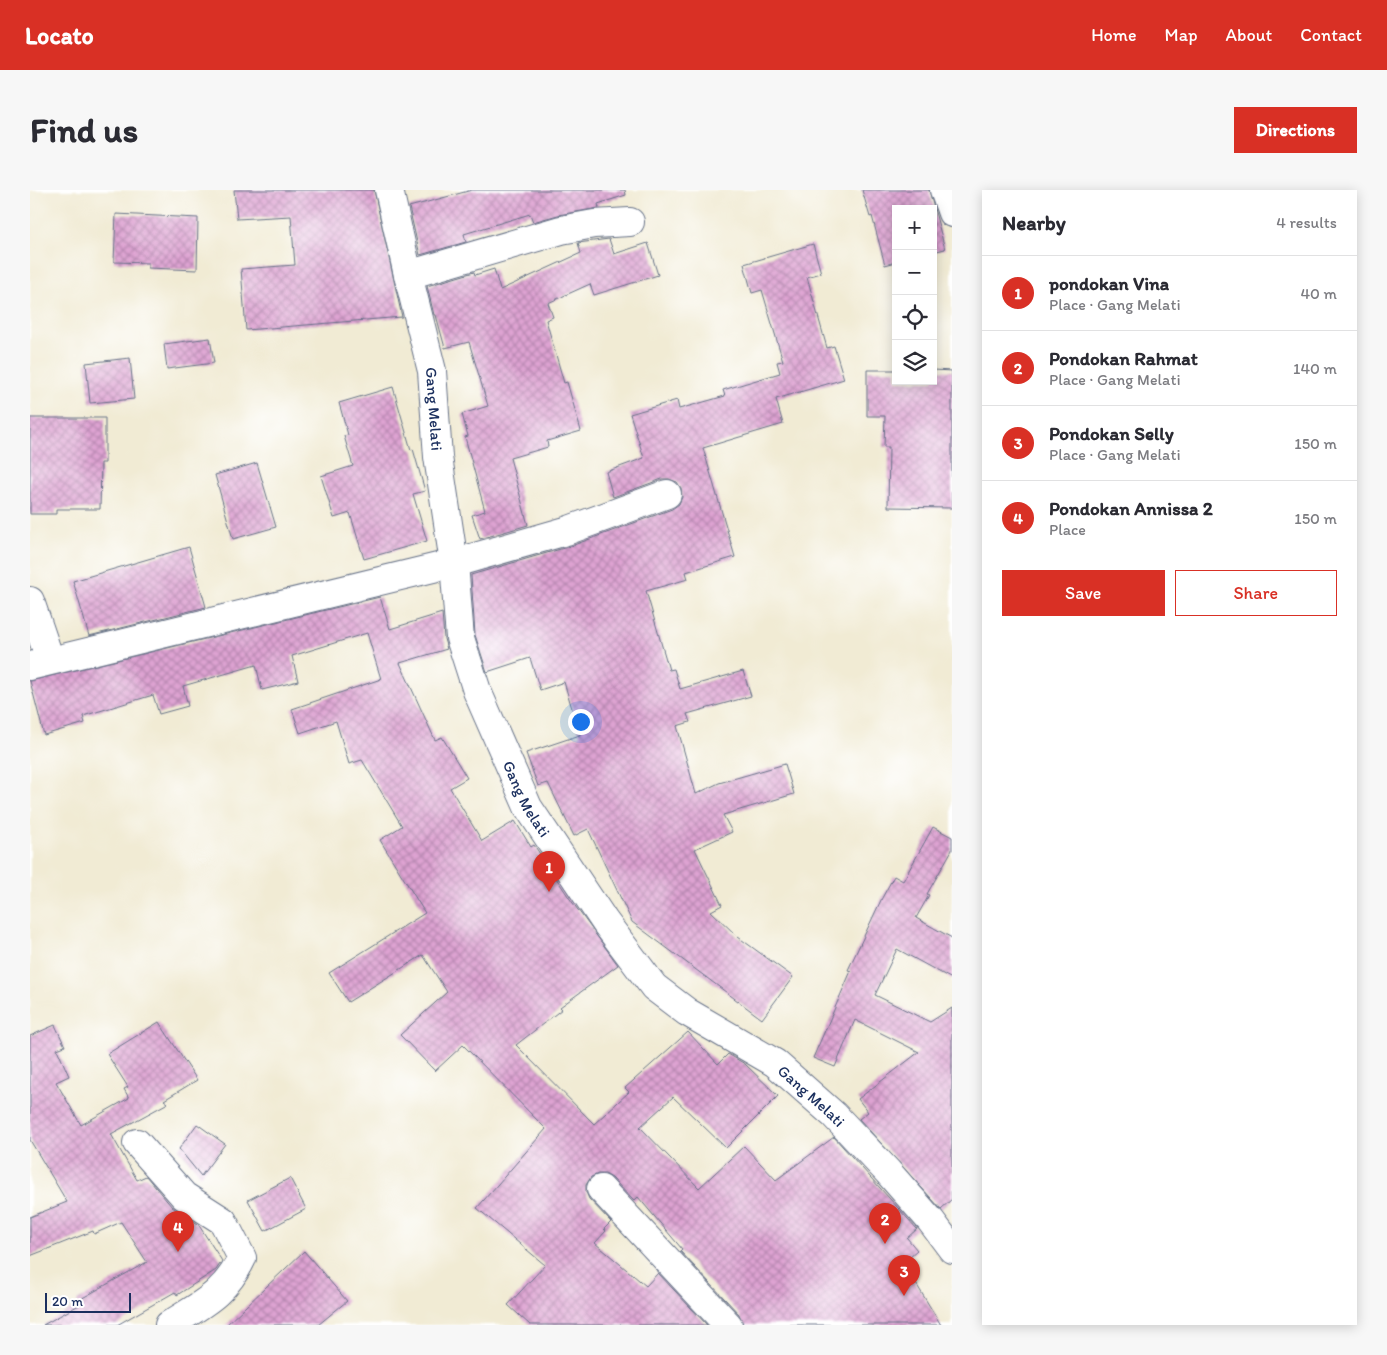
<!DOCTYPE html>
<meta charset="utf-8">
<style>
body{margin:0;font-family:Itim,sans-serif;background:#f7f7f7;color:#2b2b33}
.controls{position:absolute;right:15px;top:15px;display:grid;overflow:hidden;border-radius:0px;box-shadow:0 2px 12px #0003}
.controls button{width:45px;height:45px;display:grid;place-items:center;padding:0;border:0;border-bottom:1px solid #e1e1e2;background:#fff;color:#2b2b33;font:25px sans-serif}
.scale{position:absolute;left:15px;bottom:12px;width:86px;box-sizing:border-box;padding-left:5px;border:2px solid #1b2f5e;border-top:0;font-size:14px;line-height:18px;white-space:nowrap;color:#1b2f5e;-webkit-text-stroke:4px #fff;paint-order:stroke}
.you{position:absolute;left:550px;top:531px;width:18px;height:18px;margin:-12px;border:4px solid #fff;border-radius:50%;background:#1a73e8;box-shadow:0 0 0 8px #1a73e833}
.badge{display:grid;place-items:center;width:32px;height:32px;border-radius:50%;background:#d93025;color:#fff;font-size:16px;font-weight:700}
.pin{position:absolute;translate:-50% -41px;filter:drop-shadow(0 1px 2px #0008)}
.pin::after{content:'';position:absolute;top:26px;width:18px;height:15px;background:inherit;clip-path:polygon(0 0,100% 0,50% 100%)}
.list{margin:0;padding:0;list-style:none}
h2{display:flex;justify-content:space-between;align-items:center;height:65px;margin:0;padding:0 20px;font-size:21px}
h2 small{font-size:16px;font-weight:400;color:#7c7c81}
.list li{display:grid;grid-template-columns:32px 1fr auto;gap:15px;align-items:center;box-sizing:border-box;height:75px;padding:0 20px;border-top:1px solid #e1e1e2}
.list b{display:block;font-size:19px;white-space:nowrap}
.list p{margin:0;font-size:16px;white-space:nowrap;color:#7c7c81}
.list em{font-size:16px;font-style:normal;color:#7c7c81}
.actions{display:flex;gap:10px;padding:15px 20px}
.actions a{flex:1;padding:11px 0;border:1px solid #d93025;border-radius:0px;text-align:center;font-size:18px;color:#d93025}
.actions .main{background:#d93025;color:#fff}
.icon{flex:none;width:28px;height:28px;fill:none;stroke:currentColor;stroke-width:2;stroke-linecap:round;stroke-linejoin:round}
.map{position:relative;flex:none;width:922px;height:1135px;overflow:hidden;border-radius:0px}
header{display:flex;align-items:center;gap:30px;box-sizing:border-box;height:70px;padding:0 25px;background:#d93025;color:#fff}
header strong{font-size:24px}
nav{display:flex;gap:28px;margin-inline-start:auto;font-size:18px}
.intro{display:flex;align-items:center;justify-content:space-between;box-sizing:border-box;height:120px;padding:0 30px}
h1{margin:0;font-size:35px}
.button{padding:12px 22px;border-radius:0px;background:#d93025;color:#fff;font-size:18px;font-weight:700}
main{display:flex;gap:30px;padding:0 30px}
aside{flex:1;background:#fff;border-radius:0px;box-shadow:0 2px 12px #0003}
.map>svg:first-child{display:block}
.building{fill:url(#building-cross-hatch)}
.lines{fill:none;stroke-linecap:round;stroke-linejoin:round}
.minor-casing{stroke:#667187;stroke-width:30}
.minor{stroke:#fff;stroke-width:28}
.labels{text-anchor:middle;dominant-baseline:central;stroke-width:4;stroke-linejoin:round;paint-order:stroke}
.street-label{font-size:16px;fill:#1b2f5e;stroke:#fff}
</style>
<header>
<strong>Locato</strong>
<nav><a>Home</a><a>Map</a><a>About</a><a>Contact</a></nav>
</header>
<div class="intro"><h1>Find us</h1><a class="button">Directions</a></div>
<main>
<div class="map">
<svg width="922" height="1135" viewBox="0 0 922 1135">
<defs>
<pattern id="building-cross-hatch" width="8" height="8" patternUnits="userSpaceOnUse" patternTransform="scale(1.25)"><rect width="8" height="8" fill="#dea3d2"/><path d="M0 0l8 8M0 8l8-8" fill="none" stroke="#b385ae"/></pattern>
</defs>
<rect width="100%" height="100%" fill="#fff"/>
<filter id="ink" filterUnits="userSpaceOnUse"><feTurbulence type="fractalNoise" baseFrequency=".02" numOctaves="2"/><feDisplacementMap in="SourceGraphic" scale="10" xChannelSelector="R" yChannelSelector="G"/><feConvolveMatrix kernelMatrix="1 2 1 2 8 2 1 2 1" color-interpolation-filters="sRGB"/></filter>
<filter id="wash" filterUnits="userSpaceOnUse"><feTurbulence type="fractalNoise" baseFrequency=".0096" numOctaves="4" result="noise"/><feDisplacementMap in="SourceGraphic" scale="20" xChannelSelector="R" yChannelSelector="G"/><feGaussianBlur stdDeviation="1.12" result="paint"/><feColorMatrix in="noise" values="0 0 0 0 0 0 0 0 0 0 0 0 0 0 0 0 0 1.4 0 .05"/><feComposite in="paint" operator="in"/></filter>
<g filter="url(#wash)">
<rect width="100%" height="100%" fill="#f1ebd4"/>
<g id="blocks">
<path class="building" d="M 204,0 L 344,0 L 372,127 L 216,140 L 211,79 L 265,75 L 261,26 L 207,29 Z
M 442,0 L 595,0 L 596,5 L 568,14 L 569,18 L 528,25 L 503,32 L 500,24 L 434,44 L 436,52 L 390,65 L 379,17 Z
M 832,0 L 899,0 L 915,59 L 903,62 L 903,19 L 866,19 L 866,72 L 855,75 L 842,26 L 840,27 Z
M 86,24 L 168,28 L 167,80 L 118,78 L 118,73 L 84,72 Z
M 579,49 L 584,64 L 618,53 L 628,85 L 564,105 L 560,94 L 518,113 L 523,127 L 516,130 L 534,193 L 537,192 L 551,241 L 517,251 L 518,257 L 480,268 L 498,335 L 450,349 L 442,325 L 455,321 L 435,247 L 438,246 L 432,224 L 458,216 L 439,152 L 415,158 L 406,125 L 404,125 L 397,96 L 444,82 L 445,85 L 464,79 L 470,100 L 551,63 L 548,53 Z
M 783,54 L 791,83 L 777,87 L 797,158 L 804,156 L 814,189 L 746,209 L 753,234 L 673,258 L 705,367 L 656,382 L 658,389 L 616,401 L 639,480 L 644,479 L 650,499 L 713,481 L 721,506 L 657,524 L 660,532 L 647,536 L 666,604 L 689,593 L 755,574 L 764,604 L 693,625 L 702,642 L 665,659 L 692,715 L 681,721 L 708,747 L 763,787 L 732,829 L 602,732 L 558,639 L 544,646 L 518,593 L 508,596 L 496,563 L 550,545 L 534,492 L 510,500 L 500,468 L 457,482 L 445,445 L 441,385 L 541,356 L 642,319 L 649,314 L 652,307 L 651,298 L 647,292 L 639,289 L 632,289 L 583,307 L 576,282 L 614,268 L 600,224 L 647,210 L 649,219 L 695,206 L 693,200 L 750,183 L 747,172 L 753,171 L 732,100 L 722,103 L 714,74 Z
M 180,148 L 184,173 L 137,179 L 134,154 Z
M 100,168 L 104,209 L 60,213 L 56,173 Z
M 837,180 L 866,180 L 866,191 L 903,191 L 903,180 L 922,181 L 922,318 L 858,317 L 859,257 L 854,257 L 855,226 L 837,226 Z
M 363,197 L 381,260 L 383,259 L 395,301 L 383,304 L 397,351 L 334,369 L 320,323 L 304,328 L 291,286 L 323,276 L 314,246 L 318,245 L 309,213 Z
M 0,228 L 75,228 L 75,273 L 71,273 L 70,319 L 26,319 L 26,324 L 0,324 Z
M 227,273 L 246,337 L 203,349 L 185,285 Z
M 159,357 L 176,417 L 59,446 L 43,391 Z
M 350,407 L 360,439 L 412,423 L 414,449 L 417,459 L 370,473 L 405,550 L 412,547 L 437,588 L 420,598 L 452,651 L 485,631 L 501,657 L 504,655 L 540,709 L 588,775 L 530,817 L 532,819 L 486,855 L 564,934 L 599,902 L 595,898 L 658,842 L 688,874 L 698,864 L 715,874 L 748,906 L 696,958 L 643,907 L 610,937 L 669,998 L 714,956 L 746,990 L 804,947 L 887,1039 L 877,1048 L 887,1060 L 873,1072 L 911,1135 L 713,1135 L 709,1124 L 650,1061 L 652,1059 L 608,1007 L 604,1011 L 582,988 L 575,984 L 568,984 L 561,987 L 556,995 L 556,1002 L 559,1009 L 581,1032 L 574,1039 L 576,1041 L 565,1053 L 616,1096 L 628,1083 L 677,1135 L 500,1135 L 478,1115 L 515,1075 L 447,1018 L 516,939 L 433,855 L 405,881 L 370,845 L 417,802 L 393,765 L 318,812 L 299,783 L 395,723 L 350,650 L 372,636 L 332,570 L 319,574 L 306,531 L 270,543 L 262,519 L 351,489 L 337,443 L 262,466 L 268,491 L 232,500 L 226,475 L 153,496 L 158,516 L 129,524 L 123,505 L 53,526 L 55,533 L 14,545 L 0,491 Z
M 903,637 L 922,647 L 922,660 L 897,704 L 899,705 L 886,728 L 922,748 L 922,789 L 867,759 L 845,805 L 900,832 L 922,818 L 922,1009 L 911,1019 L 829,929 L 838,922 L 828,909 L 889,862 L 825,830 L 805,877 L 783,868 L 821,781 L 818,780 L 852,708 L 864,686 L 873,691 Z
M 129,832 L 167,890 L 134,910 L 138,913 L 81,944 L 107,990 L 116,986 L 142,1017 L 168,1034 L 192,1071 L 186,1080 L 147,1105 L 145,1102 L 87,1135 L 13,1135 L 49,1115 L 47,1111 L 117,1072 L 91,1032 L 64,1044 L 63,1041 L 0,1066 L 0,1027 L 37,1012 L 0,950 L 0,846 L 25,835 L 35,856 L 27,859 L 39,886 L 26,892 L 51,935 L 99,908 L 94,899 L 98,897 L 77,864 Z
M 167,934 L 195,954 L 171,986 L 149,959 Z
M 260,988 L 276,1019 L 235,1041 L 218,1010 Z
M 274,1061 L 317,1111 L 288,1135 L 196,1135 Z"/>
</g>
</g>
<g filter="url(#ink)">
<use href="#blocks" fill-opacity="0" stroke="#667187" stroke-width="1"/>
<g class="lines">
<g class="minor-casing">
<g id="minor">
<path id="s1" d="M 359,0 L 378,85 L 402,181 L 408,267 L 424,373 L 430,448 L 447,501 L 498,617 L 575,732 L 624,797 L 657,822 L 745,873 L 804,925 L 858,982 L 901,1031 L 922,1059"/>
<path d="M 914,0 L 922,23"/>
<path d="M 378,85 L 531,40 L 564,34 L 600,32"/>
<path d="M 0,411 L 20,470"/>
<path d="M 0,476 L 424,373 L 536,341 L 637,304"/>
<path d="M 107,953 L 154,1006 L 193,1031 L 212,1068 C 195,1104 172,1114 139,1135"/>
<path d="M 571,999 L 698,1135"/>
</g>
</g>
<use href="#minor" class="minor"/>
</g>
</g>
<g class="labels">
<g class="street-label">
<text stroke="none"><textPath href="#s1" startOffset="224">Gang Melati</textPath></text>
<text stroke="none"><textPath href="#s1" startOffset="629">Gang Melati</textPath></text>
<text stroke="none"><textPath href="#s1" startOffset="1049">Gang Melati</textPath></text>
</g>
</g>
</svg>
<div class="controls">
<button>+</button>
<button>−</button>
<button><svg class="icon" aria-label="locate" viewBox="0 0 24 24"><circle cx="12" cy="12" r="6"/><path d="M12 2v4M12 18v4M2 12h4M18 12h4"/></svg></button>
<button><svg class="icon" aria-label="layers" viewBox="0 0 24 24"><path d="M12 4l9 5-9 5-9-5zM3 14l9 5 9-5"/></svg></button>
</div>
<div class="scale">20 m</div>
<div class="you"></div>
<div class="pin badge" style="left:519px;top:702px">1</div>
<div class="pin badge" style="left:855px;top:1054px">2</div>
<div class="pin badge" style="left:874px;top:1106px">3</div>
<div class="pin badge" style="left:148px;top:1062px">4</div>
</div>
<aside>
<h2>Nearby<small>4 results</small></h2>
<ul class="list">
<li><span class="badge">1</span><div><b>pondokan Vina</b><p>Place · Gang Melati</p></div><em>40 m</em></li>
<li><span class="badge">2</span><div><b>Pondokan Rahmat</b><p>Place · Gang Melati</p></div><em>140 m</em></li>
<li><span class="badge">3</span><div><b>Pondokan Selly</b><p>Place · Gang Melati</p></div><em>150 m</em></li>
<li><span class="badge">4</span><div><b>Pondokan Annissa 2</b><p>Place</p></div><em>150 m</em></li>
</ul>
<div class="actions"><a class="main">Save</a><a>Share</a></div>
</aside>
</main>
